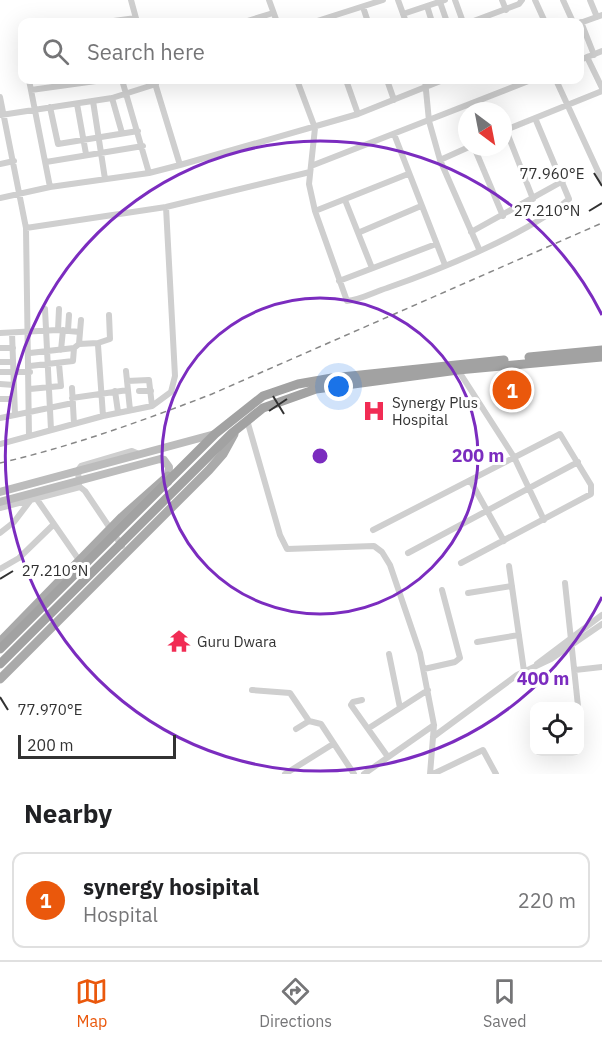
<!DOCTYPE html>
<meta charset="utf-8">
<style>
body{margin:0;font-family:"IBM Plex Sans",sans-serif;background:#f2f2f2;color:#202124}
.controls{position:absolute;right:18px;bottom:18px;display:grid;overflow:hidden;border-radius:12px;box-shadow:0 6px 24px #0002}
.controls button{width:54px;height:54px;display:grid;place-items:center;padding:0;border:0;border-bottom:2px solid #e0e0e0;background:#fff;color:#202124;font:30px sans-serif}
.compass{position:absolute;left:458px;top:102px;width:54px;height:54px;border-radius:50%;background:#fff;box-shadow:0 6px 24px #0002;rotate:148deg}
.scale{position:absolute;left:18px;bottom:15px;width:158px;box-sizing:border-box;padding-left:6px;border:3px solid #323232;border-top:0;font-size:16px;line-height:21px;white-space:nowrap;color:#323232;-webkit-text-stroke:4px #fff;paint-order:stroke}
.you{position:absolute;left:339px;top:387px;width:21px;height:21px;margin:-15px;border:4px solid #fff;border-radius:50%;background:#1a73e8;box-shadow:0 0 0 9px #1a73e833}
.badge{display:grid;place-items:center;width:39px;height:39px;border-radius:50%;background:#ea580c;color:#fff;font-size:20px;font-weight:700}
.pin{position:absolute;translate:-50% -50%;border:3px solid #fff;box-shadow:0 2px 6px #0006}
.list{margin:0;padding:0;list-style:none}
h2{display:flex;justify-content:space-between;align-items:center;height:78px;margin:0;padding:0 24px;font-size:26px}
h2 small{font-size:20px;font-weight:400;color:#757577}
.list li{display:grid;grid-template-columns:39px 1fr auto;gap:18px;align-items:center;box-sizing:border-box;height:96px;margin:0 12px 12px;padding:0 12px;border:2px solid #e0e0e0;border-radius:12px}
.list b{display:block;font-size:22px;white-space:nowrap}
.list p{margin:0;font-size:20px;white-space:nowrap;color:#757577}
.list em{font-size:20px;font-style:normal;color:#757577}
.icon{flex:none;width:33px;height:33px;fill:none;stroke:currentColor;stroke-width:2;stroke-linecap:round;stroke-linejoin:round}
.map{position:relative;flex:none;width:602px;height:774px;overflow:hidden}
.search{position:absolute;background:#fff;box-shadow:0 6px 24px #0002;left:18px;right:18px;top:18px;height:66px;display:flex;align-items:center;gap:15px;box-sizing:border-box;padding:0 21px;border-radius:12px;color:#757577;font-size:22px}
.sheet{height:186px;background:#fff}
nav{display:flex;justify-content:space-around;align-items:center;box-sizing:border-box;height:84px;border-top:2px solid #e0e0e0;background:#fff;font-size:16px;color:#757577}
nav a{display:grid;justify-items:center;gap:3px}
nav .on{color:#ea580c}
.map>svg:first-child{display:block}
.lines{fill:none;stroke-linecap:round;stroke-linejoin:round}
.minor{stroke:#cfcfcf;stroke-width:6}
.secondary{stroke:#bcbcbc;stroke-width:8}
.primary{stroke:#aaa;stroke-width:9}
.trunk{stroke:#a2a2a2;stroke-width:9}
.rail{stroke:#878787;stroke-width:1.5;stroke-dasharray:6 4.5;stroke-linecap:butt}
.ticks{fill:none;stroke:#323232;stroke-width:2}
.ring{fill:none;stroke:#7b2cbf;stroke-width:3}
.labels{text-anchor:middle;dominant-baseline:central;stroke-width:6;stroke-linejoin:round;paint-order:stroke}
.poi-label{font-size:15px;fill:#323232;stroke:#fff;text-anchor:start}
.ticks-label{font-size:15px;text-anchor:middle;fill:#323232;stroke:#fff;stroke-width:6;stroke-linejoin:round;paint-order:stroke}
.centre{fill:#7b2cbf;stroke:#fff;stroke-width:3}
.ring-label{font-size:18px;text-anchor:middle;font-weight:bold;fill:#7b2cbf;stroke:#fff;stroke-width:6;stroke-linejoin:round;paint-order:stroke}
</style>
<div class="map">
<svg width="602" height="774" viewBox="0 0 602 774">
<rect width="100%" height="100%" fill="#fff"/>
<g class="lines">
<path class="minor" d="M 131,0 L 137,22
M 269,0 L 277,22
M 398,0 L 406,22
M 455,0 L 463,22
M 502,0 L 506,10
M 535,0 L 545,22
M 563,0 L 573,22
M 590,0 L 597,17
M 440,2 L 447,22
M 427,6 L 432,22
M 363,7 L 368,22
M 403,14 L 445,0
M 97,22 L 106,21
M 106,22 L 136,18
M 244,22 L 273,13
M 314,22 L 383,0
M 471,22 L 519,4 L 522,0
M 581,22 L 594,55
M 580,23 L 602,15
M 587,57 L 602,88
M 580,60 L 602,51
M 29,80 L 50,187
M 122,80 L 149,173
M 154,80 L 180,165
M 297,80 L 315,128 L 309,184 L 315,211 L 347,301 C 360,300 374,292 387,288 C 439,270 528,234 569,199 L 535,118
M 346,80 L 358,114
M 387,80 L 394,100
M 425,80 L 429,121 L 440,160 L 479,249
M 556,80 L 602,180
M 31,90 L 103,80
M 0,97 L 26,228 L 29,436
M 112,98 L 122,133
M 93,101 L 105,179
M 77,104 L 86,154
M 50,107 L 58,144 L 138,131
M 1,115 L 112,98 L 156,84
M 506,130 L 533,199
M 503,131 L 602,91
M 394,134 L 445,265
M 474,147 L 503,216
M 440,160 L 469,147
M 46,162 L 143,146
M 0,164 L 14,161
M 311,166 L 531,80
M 0,198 L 50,187 L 149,173 L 180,165 L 358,114 L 443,80
M 345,200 L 372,268
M 315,211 L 408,174
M 26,228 L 166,207 L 310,172
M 360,232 L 421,206
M 471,232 L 563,181
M 339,281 L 436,244
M 45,309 L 51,430
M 58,330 L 59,309
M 68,330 L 69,315
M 0,333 L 58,330 L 80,332
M 12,333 L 15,415
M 79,344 L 98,343
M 0,348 L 13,348
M 61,350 L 63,330
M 30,353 L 74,348
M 0,362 L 13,362
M 30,366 L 73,361 L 74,348 L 79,344 L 81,320
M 458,370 L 514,457 L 544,520
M 126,371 L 130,410
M 0,372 L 30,372
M 127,381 L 149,380 L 152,406
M 0,384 L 14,385
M 72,388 L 74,424
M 30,389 L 61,386 L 59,364
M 115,391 L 118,412
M 139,391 L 151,391
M 72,398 L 128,390
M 0,399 L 14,399
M 103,416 L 98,345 L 98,343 L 110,339 L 109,315
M 0,418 L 73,403
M 247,420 L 280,535 L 287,549 L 374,546 L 382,552 L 390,565 L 420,653 L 434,725 L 430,774
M 0,444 L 103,416 L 152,406 L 171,392 L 175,376 L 166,207
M 470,480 L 504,541
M 79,484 L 78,470 L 81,466 L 132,451 L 139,454
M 36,498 L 79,560
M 0,508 L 80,487 L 85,491 L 122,546
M 373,530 L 560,434 L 591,485 L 591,494 L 461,563
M 0,533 L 14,522 L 30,501
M 408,553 L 578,462
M 509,566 L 524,671
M 0,569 L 19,558 L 53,525
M 565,583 L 578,706
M 468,593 L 512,586
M 477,642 L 519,635
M 389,654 L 400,708
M 537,664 L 602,615
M 424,669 L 455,662 L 460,658 L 442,590
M 575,670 L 602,667
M 252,690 L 290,693 L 309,721
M 362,700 L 353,702 L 351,705 L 388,757
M 580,726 L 580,737
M 369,728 L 428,690
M 296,729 L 309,721 L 321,724 L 354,774
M 433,737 L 517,675 L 551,659 L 602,624
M 285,774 L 333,744
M 364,774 L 434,725
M 433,774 L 483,750 L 496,774"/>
<path class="secondary" d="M 0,492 L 215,434
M 0,502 L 160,459 L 164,460 L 169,467 L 168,482"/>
<path class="primary" d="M 0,642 L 122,517 L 168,476
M 0,679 L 209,470 L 223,454 L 234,434"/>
<path class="trunk" d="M 529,357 L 602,350
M 0,649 L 215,434 L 263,396 L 298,384 L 332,378 L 504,360
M 0,664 L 232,433 L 263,408 L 316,389 L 458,370 L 602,357"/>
<path class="rail" d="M 0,463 C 73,446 142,421 212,394 L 602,223"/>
</g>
<path class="ticks" d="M 594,173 L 602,186M 589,211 L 602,203M 273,396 L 284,414M 269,411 L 287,399M 0,579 L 13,571M 0,697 L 8,710"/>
<g class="ring">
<circle cx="320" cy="456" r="158"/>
<path d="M602 597A315 315 0 1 1 602 315"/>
</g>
<defs>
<g id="hospital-bare" transform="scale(1.8)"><path d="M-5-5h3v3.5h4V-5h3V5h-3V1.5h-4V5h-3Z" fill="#f12c54" stroke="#fff" stroke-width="2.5" paint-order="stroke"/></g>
<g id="temple-bare" transform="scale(1.8)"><path d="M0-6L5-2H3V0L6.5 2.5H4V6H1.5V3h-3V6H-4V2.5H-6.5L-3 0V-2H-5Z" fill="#f12c54" stroke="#fff" stroke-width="2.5" paint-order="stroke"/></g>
</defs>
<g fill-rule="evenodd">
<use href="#hospital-bare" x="374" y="411"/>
<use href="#temple-bare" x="179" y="641"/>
</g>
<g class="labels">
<g class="poi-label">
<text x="392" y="402">Synergy Plus<tspan x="392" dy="17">Hospital</tspan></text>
<text x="197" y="641">Guru Dwara</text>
</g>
</g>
<g class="ticks-label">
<text x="552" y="179">77.960°E</text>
<text x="547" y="216">27.210°N</text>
<text x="55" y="576">27.210°N</text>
<text x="50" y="715">77.970°E</text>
</g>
<circle cx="320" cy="456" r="9" class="centre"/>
<g class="ring-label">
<text x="478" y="462">200 m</text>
<text x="543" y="685">400 m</text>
</g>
</svg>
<div class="controls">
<button><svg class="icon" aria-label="locate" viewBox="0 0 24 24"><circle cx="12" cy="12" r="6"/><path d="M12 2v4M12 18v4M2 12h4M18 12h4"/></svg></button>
</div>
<svg class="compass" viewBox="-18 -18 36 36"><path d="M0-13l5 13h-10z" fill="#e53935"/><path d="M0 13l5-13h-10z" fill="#757577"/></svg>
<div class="scale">200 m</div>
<div class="you"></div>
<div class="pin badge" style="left:512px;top:390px">1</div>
<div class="search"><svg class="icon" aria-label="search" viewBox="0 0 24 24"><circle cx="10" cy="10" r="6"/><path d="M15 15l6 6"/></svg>Search here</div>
</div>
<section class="sheet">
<h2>Nearby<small></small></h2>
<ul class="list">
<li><span class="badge">1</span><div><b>synergy hosipital</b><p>Hospital</p></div><em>220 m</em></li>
</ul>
</section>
<nav>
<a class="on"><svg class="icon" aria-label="map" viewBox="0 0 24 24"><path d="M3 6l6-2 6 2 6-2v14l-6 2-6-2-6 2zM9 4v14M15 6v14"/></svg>Map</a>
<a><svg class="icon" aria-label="directions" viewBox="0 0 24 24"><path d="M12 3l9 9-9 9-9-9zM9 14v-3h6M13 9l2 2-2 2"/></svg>Directions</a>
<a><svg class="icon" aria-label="saved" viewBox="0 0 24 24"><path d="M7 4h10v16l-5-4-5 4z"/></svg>Saved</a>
</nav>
